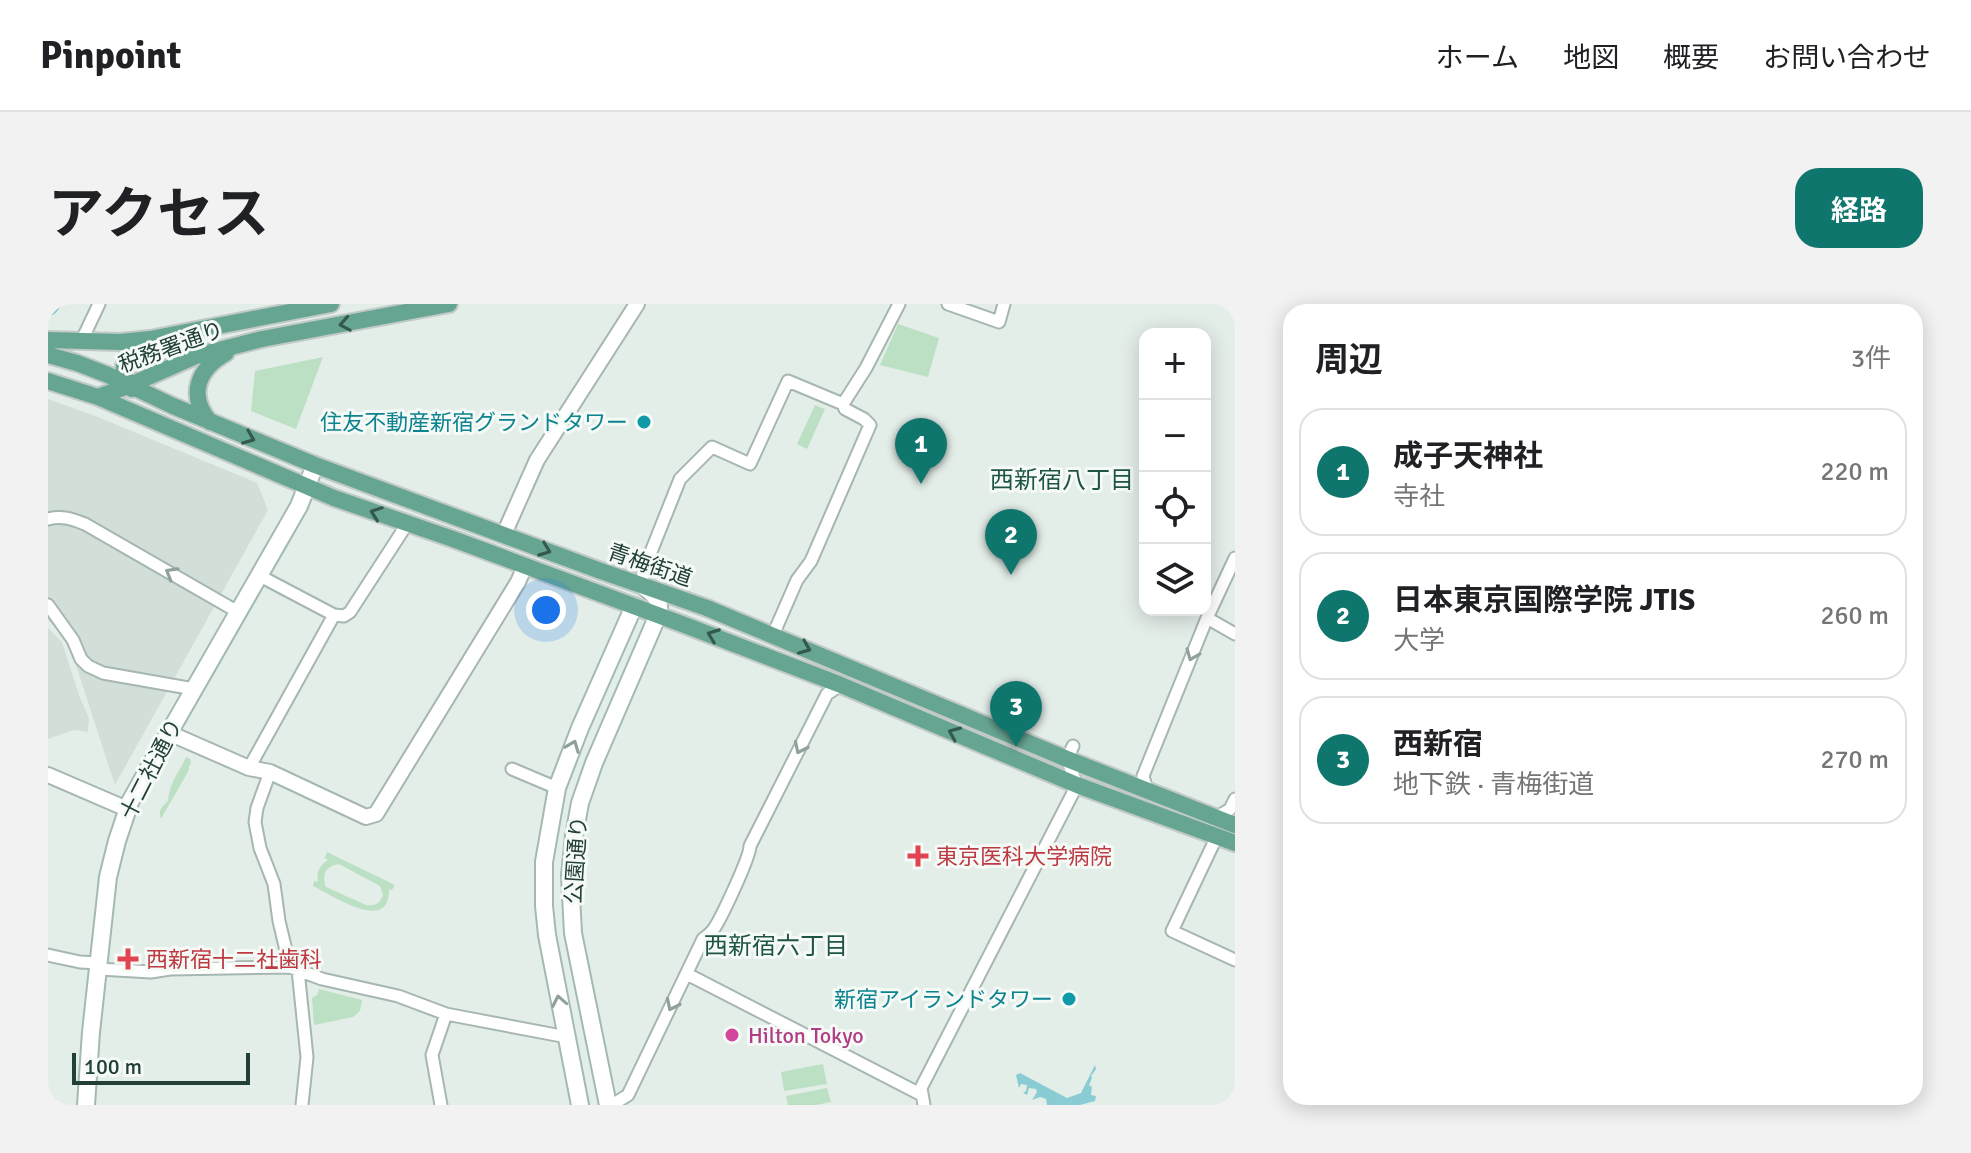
<!DOCTYPE html>
<html lang="ja">
<meta charset="utf-8">
<style>
body{margin:0;font-family:Signika,"Noto Sans JP",sans-serif;background:#f2f2f2;color:#202124}
.controls{position:absolute;right:24px;top:24px;display:grid;overflow:hidden;border-radius:16px;box-shadow:0 4px 20px #0003}
.controls button{width:72px;height:72px;display:grid;place-items:center;padding:0;border:0;border-bottom:2px solid #e0e0e0;background:#fff;color:#202124;font:40px sans-serif}
.scale{position:absolute;left:24px;bottom:20px;width:178px;box-sizing:border-box;padding-left:8px;border:4px solid #224037;border-top:0;font-size:22px;line-height:28px;white-space:nowrap;color:#224037;-webkit-text-stroke:6px #f5faf7;paint-order:stroke}
.you{position:absolute;left:498px;top:306px;width:28px;height:28px;margin:-20px;border:6px solid #fff;border-radius:50%;background:#1a73e8;box-shadow:0 0 0 12px #1a73e833}
.badge{display:grid;place-items:center;width:52px;height:52px;border-radius:50%;background:#0f766e;color:#fff;font-size:26px;font-weight:700}
.pin{position:absolute;translate:-50% -66px;filter:drop-shadow(0 2px 4px #0008)}
.pin::after{content:'';position:absolute;top:42px;width:28px;height:24px;background:inherit;clip-path:polygon(0 0,100% 0,50% 100%)}
.list{margin:0;padding:0;list-style:none}
h2{display:flex;justify-content:space-between;align-items:center;height:104px;margin:0;padding:0 32px;font-size:34px}
h2 small{font-size:26px;font-weight:400;color:#757577}
.list li{display:grid;grid-template-columns:52px 1fr auto;gap:24px;align-items:center;box-sizing:border-box;height:128px;margin:0 16px 16px;padding:0 16px;border:2px solid #e0e0e0;border-radius:24px}
.list b{display:block;font-size:30px;white-space:nowrap}
.list p{margin:0;font-size:26px;white-space:nowrap;color:#757577}
.list em{font-size:26px;font-style:normal;color:#757577}
.icon{flex:none;width:44px;height:44px;fill:none;stroke:currentColor;stroke-width:2;stroke-linecap:round;stroke-linejoin:round}
.map{position:relative;flex:none;width:1187px;height:801px;overflow:hidden;border-radius:24px}
header{display:flex;align-items:center;gap:48px;box-sizing:border-box;height:112px;padding:0 40px;background:#fff;border-bottom:2px solid #e0e0e0}
header strong{font-size:38px}
nav{display:flex;gap:44px;margin-inline-start:auto;font-size:28px}
.intro{display:flex;align-items:center;justify-content:space-between;box-sizing:border-box;height:192px;padding:0 48px}
h1{margin:0;font-size:56px}
.button{padding:20px 36px;border-radius:24px;background:#0f766e;color:#fff;font-size:28px;font-weight:700}
main{display:flex;gap:48px;padding:0 48px}
aside{flex:1;background:#fff;border-radius:24px;box-shadow:0 4px 20px #0003}
.map>svg:first-child{display:block}
.built{fill:#d2ded8}
.green{fill:#bce0c4;fill-rule:evenodd}
.water{fill:#8accd4}
.lines{fill:none;stroke-linecap:round;stroke-linejoin:round}
.river{stroke:#8accd4;stroke-width:22}
.minor-casing{stroke:#a6b6b0;stroke-width:15}
.tertiary-casing{stroke:#a6b6b0;stroke-width:18}
.secondary-casing{stroke:#a2bab1;stroke-width:20}
.primary-casing{stroke:#c1cac7;stroke-width:20}
.minor{stroke:#fff;stroke-width:11}
.tertiary{stroke:#fff;stroke-width:14}
.secondary{stroke:#fff;stroke-width:16}
.primary{stroke:#67a593;stroke-width:16}
.oneway{stroke:#33594e}
.oneway2{stroke:#90a09b}
.culture-dot{fill:#0f9aa8;stroke:#f5faf7;stroke-width:3}
.health-dot{fill:#e0444e;stroke:#f5faf7;stroke-width:3}
.hotel-dot{fill:#d1479c;stroke:#f5faf7;stroke-width:3}
.labels{text-anchor:middle;dominant-baseline:central;stroke-width:6;stroke-linejoin:round;paint-order:stroke}
.street-label{font-size:22px;fill:#224037;stroke:#f5faf7}
.culture-label{font-size:22px;fill:#0d838f;stroke:#f5faf7;text-anchor:end}
.health-label{font-size:22px;fill:#be3a42;stroke:#f5faf7;text-anchor:start}
.hotel-label{font-size:22px;fill:#b23c85;stroke:#f5faf7;text-anchor:start}
.neighbourhood-label{font-size:24px;fill:#1d5444;stroke:#f5faf7}
</style>
<header>
<strong>Pinpoint</strong>
<nav><a>ホーム</a><a>地図</a><a>概要</a><a>お問い合わせ</a></nav>
</header>
<div class="intro"><h1>アクセス</h1><a class="button">経路</a></div>
<main>
<div class="map">
<svg width="1187" height="801" viewBox="0 0 1187 801">
<rect width="100%" height="100%" fill="#e4eee9"/>
<path class="built" d="M 0,95 L 50,113 L 209,179 L 220,206 L 67,481 L 20,337 L 0,316 Z
M 0,324 L 14,338 L 31,391 L 41,414 L 40,428 L 26,426 L 0,435 Z"/>
<path class="green" d="M 850,20 L 891,34 L 880,73 L 832,61 Z
M 275,53 L 248,125 L 203,107 L 207,67 Z
M 767,101 L 777,105 L 759,145 L 749,140 Z
M 138,453 L 142,455 L 143,460 L 141,462 L 141,466 L 113,515 C 110,507 113,503 120,497 C 123,475 130,471 138,453 Z
M 279,548 L 347,581 L 344,586 L 341,585 C 342,631 284,591 265,582 L 266,577 L 270,578 C 268,568 272,561 280,556 L 277,554 ZM 291,560 L 332,582 L 335,591 C 332,600 327,602 318,601 L 278,583 C 273,570 278,562 291,560 Z
M 271,685 L 314,696 L 312,707 L 305,713 L 266,721 L 264,694 L 269,691 Z
M 775,760 L 779,780 L 736,787 L 733,768 Z
M 779,784 L 783,798 L 768,801 L 740,801 L 738,792 Z"/>
<path class="water" d="M 1047,761 L 1048,765 L 1043,772 L 1044,774 L 1041,781 L 1044,783 L 1043,791 L 1048,792 L 1047,797 L 1032,801 L 999,801 L 998,795 L 992,793 L 984,796 L 989,788 L 988,785 L 981,784 L 979,791 L 975,789 L 978,787 L 979,781 L 973,780 L 971,784 L 968,771 L 972,769 L 1019,794 L 1033,789 Z"/>
<g class="lines">
<path class="river" d="M 0,1 L 1,0"/>
<g class="minor-casing">
<path id="minor" d="M 900,0 L 951,18 L 956,0
M 33,38 L 51,0
M 795,100 L 818,64 L 851,0
M 0,215 C 14,211 24,215 37,220 L 190,308
M 212,272 L 286,311
M 595,282 L 595,268 L 632,175 L 664,143 L 702,160 L 740,77 L 795,100 L 797,105 L 816,115 L 822,121 L 763,257 L 749,276 L 725,331
M 0,301 L 25,336 L 33,355 L 40,362 L 55,369 L 146,385
M 1159,314 L 1187,330
M 201,464 L 286,311 L 296,312 L 302,308 L 359,220
M 464,465 L 509,484
M 222,468 L 209,504 L 207,518 L 212,544 L 226,580 L 231,617 L 242,663
M 1099,486 L 1095,472 L 1159,314 L 1187,254
M 1168,514 L 1182,505 L 1187,495
M 1169,532 L 1124,627 L 1187,656
M 0,651 L 32,658 L 51,659
M 51,665 L 103,668 L 122,665 L 242,663 L 274,675 L 350,692 L 398,710
M 250,666 L 259,753 L 254,801
M 639,670 L 874,791
M 393,801 L 384,751 L 398,710 L 519,733
M 564,801 L 580,791 L 655,635 C 659,632 662,630 665,626 C 673,615 702,553 702,542 L 779,390 L 793,381
M 876,801 L 873,784 L 1029,481 L 1019,455 L 1025,442"/>
</g>
<g class="tertiary-casing">
<path id="tertiary" d="M 456,230 L 489,156 L 589,0
M 121,429 L 201,464 L 222,468 L 318,513 L 328,510 L 470,278 L 477,262
M 0,471 L 79,505"/>
</g>
<g class="secondary-casing">
<path id="secondary" d="M 38,801 L 43,728 L 60,573 L 69,537 L 82,498 L 102,462 L 251,202 L 267,161
M 532,801 L 499,631 L 496,602 L 496,558 L 509,484 L 532,424 L 586,302
M 560,801 L 525,629 L 522,572 L 526,532 L 532,499 L 546,459 L 610,311 C 614,296 606,290 595,282"/>
</g>
<g class="primary-casing">
<path id="primary" d="M 0,36 L 72,38 L 102,35 L 283,0
M 0,51 L 29,59 L 60,71 L 125,102 L 267,161 L 550,266 L 659,304 L 1019,455 L 1187,521
M 0,77 L 50,93 L 286,194 L 405,235 L 634,320 L 793,381 L 1029,481 L 1187,539
M 84,85 C 68,66 77,47 98,37
M 50,93 L 80,82 L 148,52 L 214,35 L 401,0
M 162,118 C 139,91 150,65 178,49"/>
</g>
<use href="#minor" class="minor"/>
<use href="#tertiary" class="tertiary"/>
<use href="#secondary" class="secondary"/>
<use href="#primary" class="primary"/>
</g>
<defs><path id="oneway-chevron" d="M-2-3.5L2.5 0L-2 3.5" fill="none" stroke-width="1.6" stroke-linecap="round" stroke-linejoin="round" transform="scale(2)"/></defs>
<g class="oneway">
<use href="#oneway-chevron" transform="translate(297 20) rotate(170)"/>
<use href="#oneway-chevron" transform="translate(201 134) rotate(22)"/>
<use href="#oneway-chevron" transform="translate(328 209) rotate(-160)"/>
<use href="#oneway-chevron" transform="translate(497 246) rotate(21)"/>
<use href="#oneway-chevron" transform="translate(665 331) rotate(-159)"/>
<use href="#oneway-chevron" transform="translate(757 344) rotate(22)"/>
<use href="#oneway-chevron" transform="translate(906 429) rotate(-157)"/>
</g>
<g class="oneway2">
<use href="#oneway-chevron" transform="translate(123 269) rotate(-150)"/>
<use href="#oneway-chevron" transform="translate(1144 351) rotate(112)"/>
<use href="#oneway-chevron" transform="translate(525 442) rotate(-69)"/>
<use href="#oneway-chevron" transform="translate(752 444) rotate(116)"/>
<use href="#oneway-chevron" transform="translate(511 697) rotate(-101)"/>
<use href="#oneway-chevron" transform="translate(624 701) rotate(116)"/>
</g>
<g class="culture-dot">
<circle cx="596" cy="118" r="8"/>
<circle cx="1021" cy="695" r="8"/>
</g>
<g class="health-dot">
<path d="M866 540h8v8h8v8h-8v8h-8v-8h-8v-8h8z"/>
<path d="M76 643h8v8h8v8h-8v8h-8v-8h-8v-8h8z"/>
</g>
<circle class="hotel-dot" cx="684" cy="731" r="8"/>
<g class="labels">
<g class="street-label">
<text transform="translate(123 43) rotate(-20)">税務署通り</text>
<text transform="translate(602 261) rotate(19)">青梅街道</text>
<text transform="translate(103 465) rotate(-63)">十二社通り</text>
<text transform="translate(528 556) rotate(-86)">公園通り</text>
</g>
<g class="culture-label">
<text x="580" y="118">住友不動産新宿グランドタワー</text>
<text x="1005" y="695">新宿アイランドタワー</text>
</g>
<g class="health-label">
<text x="888" y="552">東京医科大学病院</text>
<text x="98" y="655">西新宿十二社歯科</text>
</g>
<g class="hotel-label">
<text x="700" y="731">Hilton Tokyo</text>
</g>
<g class="neighbourhood-label">
<text x="1014" y="176">西新宿八丁目</text>
<text x="728" y="642">西新宿六丁目</text>
</g>
</g>
</svg>
<div class="controls">
<button>+</button>
<button>−</button>
<button><svg class="icon" aria-label="locate" viewBox="0 0 24 24"><circle cx="12" cy="12" r="6"/><path d="M12 2v4M12 18v4M2 12h4M18 12h4"/></svg></button>
<button><svg class="icon" aria-label="layers" viewBox="0 0 24 24"><path d="M12 4l9 5-9 5-9-5zM3 14l9 5 9-5"/></svg></button>
</div>
<div class="scale">100 m</div>
<div class="you"></div>
<div class="pin badge" style="left:873px;top:180px">1</div>
<div class="pin badge" style="left:963px;top:271px">2</div>
<div class="pin badge" style="left:968px;top:443px">3</div>
</div>
<aside>
<h2>周辺<small>3件</small></h2>
<ul class="list">
<li><span class="badge">1</span><div><b>成子天神社</b><p>寺社</p></div><em>220 m</em></li>
<li><span class="badge">2</span><div><b>日本東京国際学院 JTIS</b><p>大学</p></div><em>260 m</em></li>
<li><span class="badge">3</span><div><b>西新宿</b><p>地下鉄 · 青梅街道</p></div><em>270 m</em></li>
</ul>
</aside>
</main>
